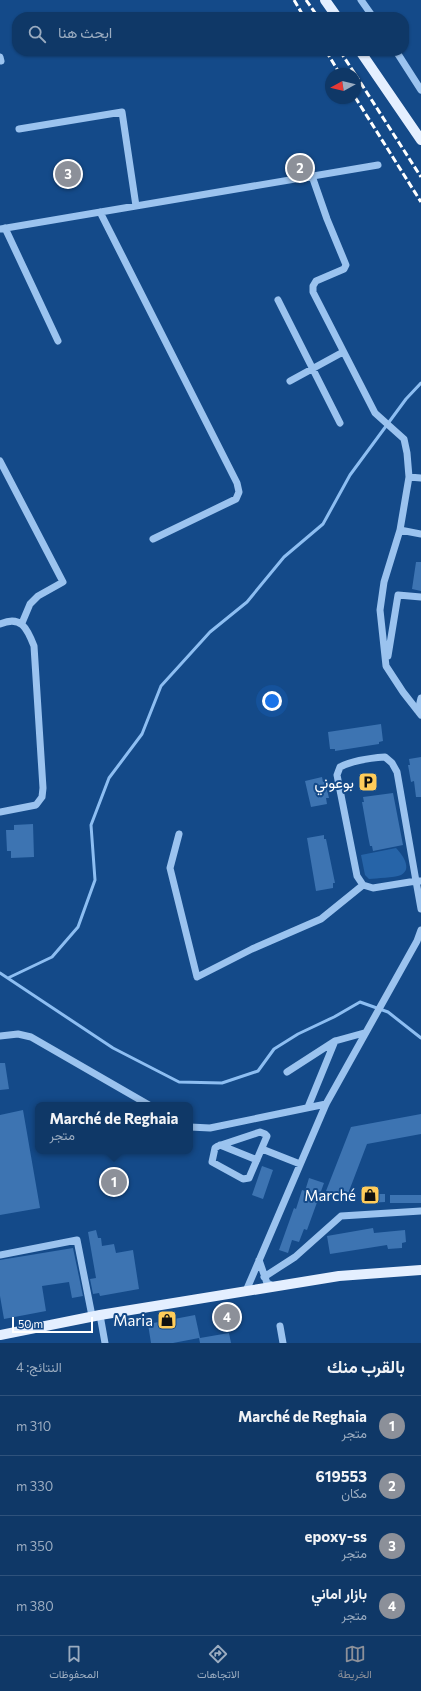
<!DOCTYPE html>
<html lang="ar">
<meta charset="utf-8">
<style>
body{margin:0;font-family:Commissioner,Vazirmatn,sans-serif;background:#1d4370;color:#f1f3f6;direction:rtl}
.compass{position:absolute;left:325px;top:68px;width:36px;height:36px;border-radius:50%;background:#0f3867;box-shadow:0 1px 3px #0004;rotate:262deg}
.scale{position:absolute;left:12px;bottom:10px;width:81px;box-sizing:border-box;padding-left:4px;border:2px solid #fff;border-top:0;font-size:11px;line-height:14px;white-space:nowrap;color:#fff;-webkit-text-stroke:3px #144a89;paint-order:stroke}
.you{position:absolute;left:272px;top:701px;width:14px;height:14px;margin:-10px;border:3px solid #fff;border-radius:50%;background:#1a73e8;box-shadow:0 0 0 6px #1a73e833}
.badge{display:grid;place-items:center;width:26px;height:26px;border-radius:50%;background:#8c9099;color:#fff;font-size:13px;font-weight:700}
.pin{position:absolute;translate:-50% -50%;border:2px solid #fff;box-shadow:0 1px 4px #0006}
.popup{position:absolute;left:35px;top:1102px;width:158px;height:52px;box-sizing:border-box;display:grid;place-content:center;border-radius:8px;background:#0f3867;filter:drop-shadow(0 1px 3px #0005);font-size:13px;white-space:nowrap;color:#9bacc0}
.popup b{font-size:15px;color:#f1f3f6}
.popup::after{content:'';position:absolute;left:50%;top:100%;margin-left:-8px;border:8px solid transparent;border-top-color:#0f3867}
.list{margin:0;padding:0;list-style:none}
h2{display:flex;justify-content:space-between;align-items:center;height:52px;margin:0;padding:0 16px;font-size:17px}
h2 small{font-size:13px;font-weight:400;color:#9bacc0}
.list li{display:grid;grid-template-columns:26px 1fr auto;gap:12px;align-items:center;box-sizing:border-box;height:60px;padding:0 16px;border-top:1px solid #2f527b}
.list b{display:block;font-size:15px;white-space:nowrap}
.list p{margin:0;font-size:13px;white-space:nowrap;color:#9bacc0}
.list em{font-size:13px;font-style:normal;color:#9bacc0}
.icon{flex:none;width:22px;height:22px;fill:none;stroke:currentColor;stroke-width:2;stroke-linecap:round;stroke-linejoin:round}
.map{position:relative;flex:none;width:421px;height:1343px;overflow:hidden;direction:ltr}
.search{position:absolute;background:#0f3867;box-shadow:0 1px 3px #0004;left:12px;right:12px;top:12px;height:44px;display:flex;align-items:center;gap:10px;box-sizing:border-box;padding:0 14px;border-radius:16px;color:#9bacc0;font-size:15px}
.sheet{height:292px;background:#0f3867}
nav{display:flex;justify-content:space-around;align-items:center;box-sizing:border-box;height:56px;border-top:1px solid #2f527b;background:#0f3867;font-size:11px;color:#9bacc0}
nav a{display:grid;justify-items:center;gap:2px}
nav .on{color:#8c9099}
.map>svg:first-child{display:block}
.green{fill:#2664a8}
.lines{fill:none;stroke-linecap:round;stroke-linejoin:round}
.stream{stroke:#8dbef2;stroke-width:3}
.building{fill:#3d74b2}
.minor{stroke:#9bc3ef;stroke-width:7}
.major{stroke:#e4efff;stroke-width:10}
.rail{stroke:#fff;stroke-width:3;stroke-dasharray:7 3;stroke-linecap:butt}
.labels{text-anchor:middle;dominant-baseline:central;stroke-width:4;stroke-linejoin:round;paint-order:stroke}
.poi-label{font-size:15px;fill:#fff;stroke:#144a89;text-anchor:end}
</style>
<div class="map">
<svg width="421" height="1343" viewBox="0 0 421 1343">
<rect width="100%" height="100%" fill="#144a89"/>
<path class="green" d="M 396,848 C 402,854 413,869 401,875 C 394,878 377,878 369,879 L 365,875 L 361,855 Z"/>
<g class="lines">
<path class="stream" d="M 0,973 L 113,1048 L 179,1082 L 222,1083 L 258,1071 L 274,1049 L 298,1034 L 334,1017 L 360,1002 L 388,1012 L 421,1038
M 8,978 L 52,957 L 78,927 L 95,880 L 91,825 L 109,778 L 142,734 L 161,686 L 210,632 L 247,602 L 284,557 L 323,524 L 350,475 L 406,399 L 421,383"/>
</g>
<path class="building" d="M 416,562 L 421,562 L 421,591 L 412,589 Z
M 381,724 L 383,741 L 379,742 L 379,744 L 335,751 L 335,749 L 330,749 L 328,732 Z
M 421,757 L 421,797 L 416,797 L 414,781 L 411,782 L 408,765 L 410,765 L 409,759 Z
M 322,777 L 323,782 L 325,781 L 329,798 L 326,798 L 327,804 L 311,807 L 305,781 Z
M 393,793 L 403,845 L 373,851 L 372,846 L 370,846 L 368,836 L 362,802 L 364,802 L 363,797 Z
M 33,824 L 34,857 L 11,858 L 11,851 L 7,851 L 6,830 L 14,830 L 14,825 Z
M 324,835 L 324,839 L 326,839 L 335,883 L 333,883 L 333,888 L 316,891 L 307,838 Z
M 0,1063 L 5,1063 L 9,1089 L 0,1090 Z
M 23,1110 L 40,1208 L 0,1215 L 0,1115 Z
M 421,1114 L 421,1134 L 367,1144 L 346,1199 L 326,1191 L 351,1127 Z
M 262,1166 L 273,1170 L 263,1199 L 252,1195 Z
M 309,1178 L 324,1183 L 307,1230 L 304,1229 L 299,1242 L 292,1240 L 288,1253 L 279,1250 L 294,1208 L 296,1209 L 302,1190 L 305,1191 Z
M 365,1194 L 385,1194 L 385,1202 L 366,1203 Z
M 390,1195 L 421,1195 L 421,1203 L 390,1203 Z
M 373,1228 L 374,1233 L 405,1230 L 406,1242 L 402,1243 L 402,1248 L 388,1249 L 387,1245 L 330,1254 L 327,1236 Z
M 96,1230 L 98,1238 L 101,1238 L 102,1246 L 114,1244 L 116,1253 L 133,1250 L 139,1289 L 100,1296 L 99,1293 L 93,1294 L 90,1279 L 96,1278 L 88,1232 Z
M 73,1248 L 83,1296 L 72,1298 L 69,1282 L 42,1286 L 46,1311 L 4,1319 L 0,1296 L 0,1260 Z
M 195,1315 L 200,1338 L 229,1333 L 231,1343 L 200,1343 L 199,1338 L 173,1343 L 151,1343 L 148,1324 Z"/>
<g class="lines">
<path class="minor" d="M 361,0 L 373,17
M 396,51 L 421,90
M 0,57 L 1,61
M 19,129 L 122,112 L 136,206
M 312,176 L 327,219 L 346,265 L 344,269 L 316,281 L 313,286 L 313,292 L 375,413 L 404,439 L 407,453 L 409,477 L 400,530 L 384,582 L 380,610 L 386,666 L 403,692 L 421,715
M 100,212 L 237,483 L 239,492 L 236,499 L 153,539
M 5,228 L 58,341
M 0,229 L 378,165
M 278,300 L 340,423
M 290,381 L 343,352
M 0,461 L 63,582 L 38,596 L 30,604 L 22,623
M 409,477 L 421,478
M 400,530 L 421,534
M 0,624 C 21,615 27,628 34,646 L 43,788 L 42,797 L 36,805 L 0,812
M 388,656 L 398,595 L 421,597
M 418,711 L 421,698
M 385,757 L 392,763 L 397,772 L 416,881 L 373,888 L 363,885 L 357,876 L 337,775 L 340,767 C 354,760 370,758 385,757 Z
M 179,834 L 170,868 L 197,977 L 252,949 L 321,919 L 363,885
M 420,881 L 416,881 L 421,909
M 0,1036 L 18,1034 L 31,1037 L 149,1105
M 287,1072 L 335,1041 L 364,1033
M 308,1107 L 335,1041
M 190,1127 L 210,1128 L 326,1104
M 260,1132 L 265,1134 L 267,1136 L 249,1178 L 243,1179 L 212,1162 L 215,1148 L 218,1146 Z
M 220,1145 L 257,1160
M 262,1149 L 300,1164
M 0,1255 L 77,1240 L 92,1316
M 259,1260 L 267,1283 L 275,1287
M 264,1277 L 295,1257 L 341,1216 L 421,1211
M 246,1291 L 326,1104 L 417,941 L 421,930
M 100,1315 L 105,1343
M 280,1326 L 283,1343"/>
<path class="major" d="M 325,0 L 337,17
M 360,51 L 421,140
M 0,1335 L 100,1315 L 339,1276 L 421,1270"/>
<path class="rail" d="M 294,0 L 304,17
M 306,0 L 318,17
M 326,51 L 340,74
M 340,51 L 355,74
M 355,74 L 421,177
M 355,97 L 421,202"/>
</g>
<defs>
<g id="parking-square" transform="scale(1)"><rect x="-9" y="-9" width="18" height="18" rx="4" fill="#ffcc5a" stroke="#144a89"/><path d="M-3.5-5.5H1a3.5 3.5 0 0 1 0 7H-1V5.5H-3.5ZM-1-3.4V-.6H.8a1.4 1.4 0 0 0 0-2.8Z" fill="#111"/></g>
<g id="shop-square" transform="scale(1)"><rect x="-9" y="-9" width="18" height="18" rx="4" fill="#ffcc5a" stroke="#144a89"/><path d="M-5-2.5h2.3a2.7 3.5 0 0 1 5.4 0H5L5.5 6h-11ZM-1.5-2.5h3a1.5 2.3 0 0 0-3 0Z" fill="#111"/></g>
</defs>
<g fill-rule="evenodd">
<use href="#parking-square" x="368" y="782"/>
<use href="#shop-square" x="370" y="1195"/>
<use href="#shop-square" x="167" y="1320"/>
</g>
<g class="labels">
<g class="poi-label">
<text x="354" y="782">بوعوني</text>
<text x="356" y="1195">Marché</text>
<text x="153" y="1320">Maria</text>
</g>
</g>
</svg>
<svg class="compass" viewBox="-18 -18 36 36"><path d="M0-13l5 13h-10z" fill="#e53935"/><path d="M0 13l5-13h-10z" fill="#9bacc0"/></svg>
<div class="scale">50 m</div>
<div class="you"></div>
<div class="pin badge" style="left:114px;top:1182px">1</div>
<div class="popup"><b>Marché de Reghaia</b>متجر</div>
<div class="pin badge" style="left:300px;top:168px">2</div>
<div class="pin badge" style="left:68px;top:174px">3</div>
<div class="pin badge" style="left:227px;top:1317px">4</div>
<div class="search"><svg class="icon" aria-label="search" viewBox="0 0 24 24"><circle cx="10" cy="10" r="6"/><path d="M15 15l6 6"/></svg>ابحث هنا</div>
</div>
<section class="sheet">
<h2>بالقرب منك<small>النتائج: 4</small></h2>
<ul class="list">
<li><span class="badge">1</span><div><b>Marché de Reghaia</b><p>متجر</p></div><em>310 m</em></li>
<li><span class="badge">2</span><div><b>619553</b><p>مكان</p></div><em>330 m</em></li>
<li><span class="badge">3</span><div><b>epoxy-ss</b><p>متجر</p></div><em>350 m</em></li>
<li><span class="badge">4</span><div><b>بازار اماني</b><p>متجر</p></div><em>380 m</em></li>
</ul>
</section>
<nav>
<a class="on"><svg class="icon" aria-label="map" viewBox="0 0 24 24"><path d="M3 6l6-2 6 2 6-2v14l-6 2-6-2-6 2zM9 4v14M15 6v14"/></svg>الخريطة</a>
<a><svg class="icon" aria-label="directions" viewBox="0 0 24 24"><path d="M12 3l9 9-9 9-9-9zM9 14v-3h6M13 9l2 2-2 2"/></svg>الاتجاهات</a>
<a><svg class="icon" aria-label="saved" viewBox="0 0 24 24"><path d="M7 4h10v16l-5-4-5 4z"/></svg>المحفوظات</a>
</nav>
